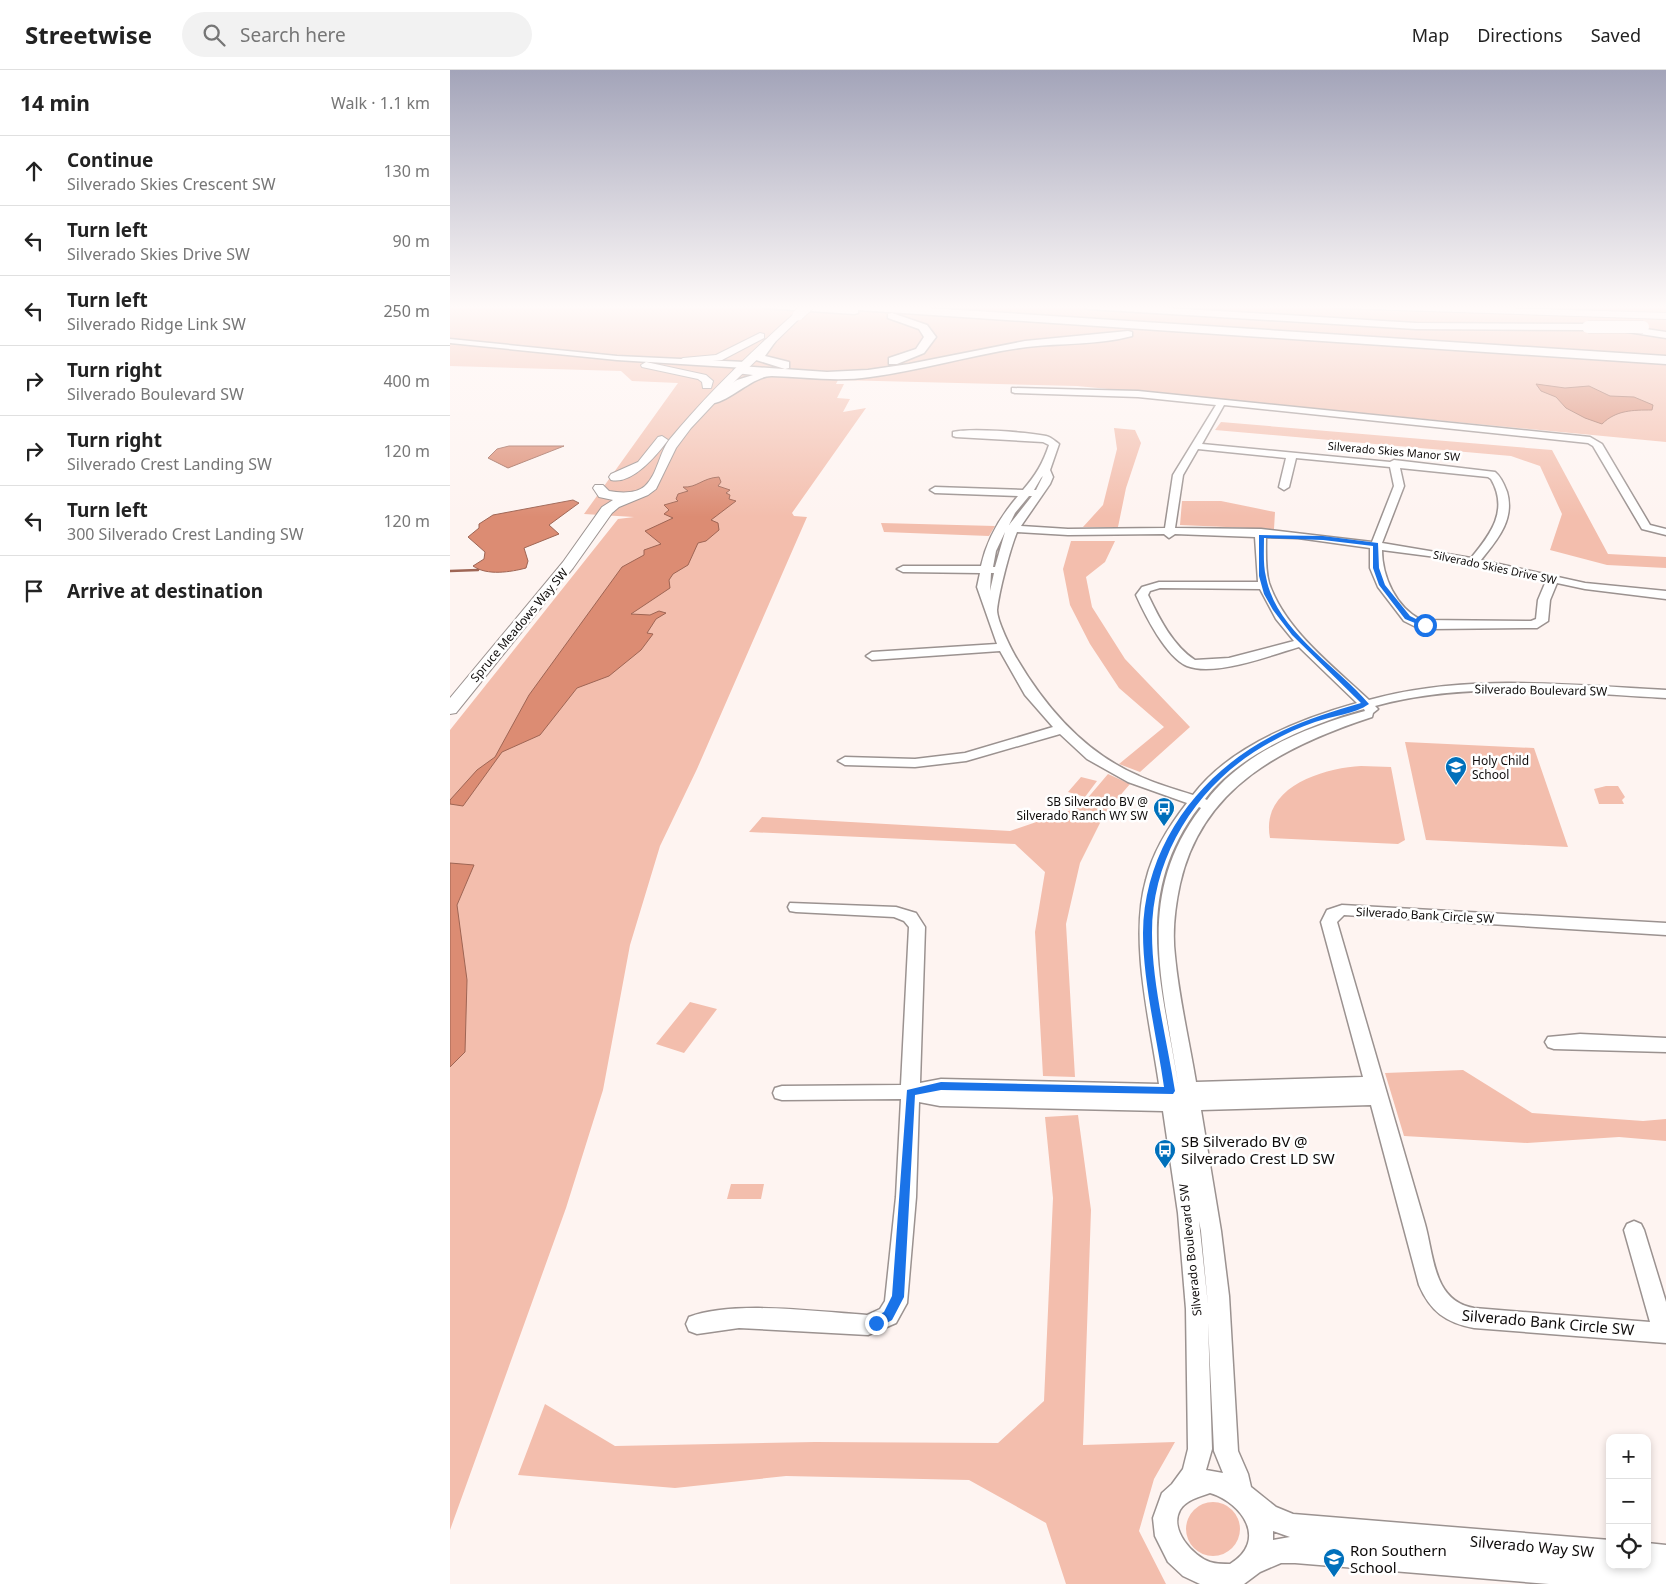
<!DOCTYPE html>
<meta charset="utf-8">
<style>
body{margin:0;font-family:"Noto Sans",sans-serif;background:#f2f2f2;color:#222}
.controls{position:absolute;right:15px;bottom:15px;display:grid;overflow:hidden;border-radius:10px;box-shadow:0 2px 8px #0003}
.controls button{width:45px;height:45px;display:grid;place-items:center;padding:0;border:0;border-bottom:1px solid #e0e0e0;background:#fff;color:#222;font:25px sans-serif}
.stop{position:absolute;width:15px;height:15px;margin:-11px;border:4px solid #1a73e8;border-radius:50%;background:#fff}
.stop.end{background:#1a73e8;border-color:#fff;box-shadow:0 1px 5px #0008}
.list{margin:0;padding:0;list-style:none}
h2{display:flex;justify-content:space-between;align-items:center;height:65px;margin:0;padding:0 20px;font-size:21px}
h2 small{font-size:16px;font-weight:400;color:#767676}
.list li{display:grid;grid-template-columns:32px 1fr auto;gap:15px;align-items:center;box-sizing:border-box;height:70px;padding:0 20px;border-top:1px solid #e0e0e0}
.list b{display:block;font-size:19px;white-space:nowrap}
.list p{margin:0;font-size:16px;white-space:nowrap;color:#767676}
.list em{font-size:16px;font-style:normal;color:#767676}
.icon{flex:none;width:28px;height:28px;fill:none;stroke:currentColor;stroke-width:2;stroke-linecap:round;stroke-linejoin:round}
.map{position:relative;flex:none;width:1216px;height:1514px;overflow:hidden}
header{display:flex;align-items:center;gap:30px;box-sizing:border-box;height:70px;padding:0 25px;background:#fff;border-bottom:1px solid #e0e0e0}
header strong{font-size:24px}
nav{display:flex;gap:28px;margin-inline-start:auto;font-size:18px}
.search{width:350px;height:45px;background:#f2f2f2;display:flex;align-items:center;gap:12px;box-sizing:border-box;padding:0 18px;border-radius:28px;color:#767676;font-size:19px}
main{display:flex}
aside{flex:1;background:#fff}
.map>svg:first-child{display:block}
.green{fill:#f3bead}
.water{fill:#dc8c73;stroke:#9e6554}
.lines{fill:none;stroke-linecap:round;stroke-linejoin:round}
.stream{stroke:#9e6554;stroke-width:2.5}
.minor-casing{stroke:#9b9290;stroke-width:3}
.major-casing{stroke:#9b9290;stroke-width:2}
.highway-casing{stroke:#9b9290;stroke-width:3}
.minor{fill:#fff;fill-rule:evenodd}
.major{fill:#fff;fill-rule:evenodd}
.highway{fill:#fff;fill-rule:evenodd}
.major-bridge-casing{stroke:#9b9290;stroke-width:12;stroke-linecap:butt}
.highway-bridge-casing{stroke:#9b9290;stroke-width:13;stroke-linecap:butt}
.major-bridge{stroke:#fff;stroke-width:11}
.highway-bridge{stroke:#fff;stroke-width:12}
.route{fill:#1a73e8}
.labels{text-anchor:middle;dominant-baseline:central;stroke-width:5;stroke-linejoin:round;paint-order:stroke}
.far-street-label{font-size:11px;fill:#0e0b0a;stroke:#fff}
.street-label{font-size:12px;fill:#0e0b0a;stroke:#fff}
.poi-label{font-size:12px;fill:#0e0b0a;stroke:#fff;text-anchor:start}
.near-poi-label{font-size:15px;fill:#0e0b0a;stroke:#fff;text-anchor:start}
.near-street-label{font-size:15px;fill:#0e0b0a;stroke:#fff}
</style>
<header>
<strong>Streetwise</strong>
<div class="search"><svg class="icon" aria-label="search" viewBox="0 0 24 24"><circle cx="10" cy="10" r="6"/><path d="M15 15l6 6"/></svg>Search here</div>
<nav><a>Map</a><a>Directions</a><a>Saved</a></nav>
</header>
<main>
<aside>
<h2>14 min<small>Walk · 1.1 km</small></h2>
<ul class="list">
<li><svg class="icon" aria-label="ahead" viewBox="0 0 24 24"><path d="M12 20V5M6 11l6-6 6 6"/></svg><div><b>Continue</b><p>Silverado Skies Crescent SW</p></div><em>130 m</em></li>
<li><svg class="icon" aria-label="left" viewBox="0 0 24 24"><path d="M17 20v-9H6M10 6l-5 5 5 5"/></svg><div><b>Turn left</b><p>Silverado Skies Drive SW</p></div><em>90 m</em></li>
<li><svg class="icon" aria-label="left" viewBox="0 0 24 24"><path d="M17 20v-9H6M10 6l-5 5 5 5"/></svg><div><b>Turn left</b><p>Silverado Ridge Link SW</p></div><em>250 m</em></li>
<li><svg class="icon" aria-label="right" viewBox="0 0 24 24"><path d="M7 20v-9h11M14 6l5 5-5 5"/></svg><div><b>Turn right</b><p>Silverado Boulevard SW</p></div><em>400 m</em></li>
<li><svg class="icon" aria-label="right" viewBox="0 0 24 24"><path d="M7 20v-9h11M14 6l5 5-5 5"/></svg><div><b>Turn right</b><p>Silverado Crest Landing SW</p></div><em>120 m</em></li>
<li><svg class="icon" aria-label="left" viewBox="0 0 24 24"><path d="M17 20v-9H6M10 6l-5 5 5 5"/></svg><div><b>Turn left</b><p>300 Silverado Crest Landing SW</p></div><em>120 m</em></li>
<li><svg class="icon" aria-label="arrive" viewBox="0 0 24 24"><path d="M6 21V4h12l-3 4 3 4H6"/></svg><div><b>Arrive at destination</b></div></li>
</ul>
</aside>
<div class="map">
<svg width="1216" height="1514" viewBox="0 0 1216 1514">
<rect width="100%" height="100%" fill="#fef4f1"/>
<path class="green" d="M 0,235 L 1119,235 L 1216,238 L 1216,372 L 627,316 L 388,310 L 386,314 L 394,314 L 387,328 L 400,329 L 393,342 L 416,338 L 342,443 L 344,446 L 357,447 L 247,699 L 210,776 L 180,875 L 153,1020 L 116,1138 L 0,1460 L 0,660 L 168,449 L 184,447 L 134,444 L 228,313 L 182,311 L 171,301 L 0,296 Z
M 771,352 L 1102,380 L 1158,484 L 1216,487 L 1216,498 L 1157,495 L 1100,480 L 1112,444 L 1090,396 L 1061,386 L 765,360 Z
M 664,358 L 685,360 L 691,373 L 676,418 L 668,457 L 633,457 L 653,435 L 667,379 Z
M 732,431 L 771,431 L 825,442 L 824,459 L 730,455 Z
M 431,453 L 545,456 L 539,466 L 434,462 Z
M 621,471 L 665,471 L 655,492 L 636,507 L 642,537 L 675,589 L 740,657 L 690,702 L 669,694 L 714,657 L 669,618 L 640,574 L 620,535 L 613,499 Z
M 955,672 L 1084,678 L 1118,777 L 976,770 Z
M 911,696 L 941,697 L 955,770 L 948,774 L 820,768 C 810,717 873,698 911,696 Z
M 658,704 L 680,714 L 655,743 L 630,793 L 616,854 L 625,1007 L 593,1006 L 585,862 L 595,802 L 565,774 L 299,762 L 312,747 L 560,761 L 630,737 Z
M 631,707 L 647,711 L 635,727 L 618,722 Z
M 1156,716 L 1168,716 L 1175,727 L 1172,730 L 1174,734 L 1149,734 L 1144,719 Z
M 240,932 L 267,939 L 234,983 L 206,974 Z
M 1013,1000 L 1082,1043 L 1193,1051 L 1216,1049 L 1216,1071 L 1169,1067 L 1077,1073 L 954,1066 L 935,1003 Z
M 628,1045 L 641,1140 L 633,1375 L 725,1372 L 704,1409 L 689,1461 L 716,1514 L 616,1514 L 596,1453 L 519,1410 L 336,1406 L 225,1418 L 68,1405 L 95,1334 L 165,1376 L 365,1372 L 548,1373 L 594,1331 L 603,1128 L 595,1047 Z
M 281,1114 L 314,1114 L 311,1129 L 277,1129 Z
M736 1459a27 27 0 1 1 54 0a27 27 0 1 1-54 0Z"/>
<path class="water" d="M 1086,314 L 1115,318 L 1139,316 L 1160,326 L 1184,327 L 1203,335 L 1202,340 C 1183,340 1166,340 1152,354 L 1135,348 L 1116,338 L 1106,327 L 1091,321 Z
M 59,376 L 114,376 L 58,398 L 38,388 L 47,379 Z
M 269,407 L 271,412 L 268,416 L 280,420 L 276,423 L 280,425 L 279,429 L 286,431 L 261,450 L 268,453 L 269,460 L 256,471 L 248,473 L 238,495 L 223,504 L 219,510 L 220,518 L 181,544 L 200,545 L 209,541 L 216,543 L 206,549 L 197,563 L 203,564 L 191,580 L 159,606 L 127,618 L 90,665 L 52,682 L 13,736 L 0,734 L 0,730 L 27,700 L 45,687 L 79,625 L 172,497 L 194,485 L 194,480 L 211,474 L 195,461 L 223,448 L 214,444 L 219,440 L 214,435 L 228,431 L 226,429 L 228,424 L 238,421 L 233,417 C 247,418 252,408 269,407 Z
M 123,430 L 129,433 L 99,455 L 109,464 L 74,478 L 78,491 L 76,498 C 61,502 37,506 23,496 L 34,489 L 35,482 L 18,467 L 29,458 L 29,454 L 43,445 Z
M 0,793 L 24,795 L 7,835 L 17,910 L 15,982 L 0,997 Z"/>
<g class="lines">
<path class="stream" d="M 0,501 L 28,500"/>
<g class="minor-casing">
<path id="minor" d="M 0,269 L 167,286 L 295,292 L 299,295 L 295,298 L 167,290 L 0,273 Z
M 562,318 L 688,321 L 1140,367 L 1152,374 L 1200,455 L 1216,459 L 1216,465 L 1192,459 L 1143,376 L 1138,373 L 774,335 L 752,374 L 940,392 L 944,390 L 1045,402 C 1051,407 1054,414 1057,422 C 1065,450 1047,470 1031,490 L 1135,513 L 1216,521 L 1216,529 L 1135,519 L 1107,513 L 1100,530 L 1098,551 L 1087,558 L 981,559 L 964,556 L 954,551 L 928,517 L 920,498 L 920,478 L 848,468 L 816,467 C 816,481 815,499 819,513 C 835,560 883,596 919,630 C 1015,603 1118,615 1216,620 L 1216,628 C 1121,623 1019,610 925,636 L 928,639 L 923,643 L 922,647 C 834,676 752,716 730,814 C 725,837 722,862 725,886 C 729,928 739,970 746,1012 L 913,1007 L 871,852 L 877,840 L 892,835 L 1216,853 L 1216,865 L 894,845 L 887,852 L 975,1154 C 984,1186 983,1231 1024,1238 L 1200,1252 L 1174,1160 L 1177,1154 L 1184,1151 L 1191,1154 L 1194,1160 L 1216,1232 L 1216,1273 L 1024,1258 C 996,1253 980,1241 969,1215 L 921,1035 L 751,1040 L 771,1161 L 779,1226 L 788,1381 L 798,1404 L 801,1417 L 826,1437 L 843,1444 L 1160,1470 L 1160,1495 L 1197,1495 L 1197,1473 L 1216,1475 L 1216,1514 L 1099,1514 L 845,1493 L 831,1493 L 810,1502 L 794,1514 L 750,1514 L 733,1506 L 718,1492 L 705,1466 L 703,1448 L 712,1423 L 722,1414 L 733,1399 L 738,1379 L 736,1239 L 728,1143 L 713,1041 L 490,1036 L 469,1032 L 466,1127 L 457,1233 L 446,1253 L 418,1265 L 289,1258 L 247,1264 L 239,1261 L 236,1254 L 239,1247 C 284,1230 368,1242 417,1245 L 430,1239 L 435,1231 L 446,1127 L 451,1029 L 332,1030 L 325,1028 L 323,1023 L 325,1018 L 332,1016 L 451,1015 L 459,857 L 454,851 L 444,847 L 346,842 L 340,841 L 338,837 L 340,833 L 446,837 L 466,843 L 475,857 L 470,1013 L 491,1009 L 709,1014 C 700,952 679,870 696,810 C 703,781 719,756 737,733 L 678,712 L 637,689 L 610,664 L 516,691 L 465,697 L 395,695 L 388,691 L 395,687 L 465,689 L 515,683 L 603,657 L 575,625 L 550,581 L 422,590 L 416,586 L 422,582 L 547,574 L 527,517 L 530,503 L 453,502 L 447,499 L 453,496 L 531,496 C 537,469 550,447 568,426 L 485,423 L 480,420 L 485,417 L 573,420 C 586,405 593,393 599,375 L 593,372 L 506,367 L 503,366 L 503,362 C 522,358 575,362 596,366 C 601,367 605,371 609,374 L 600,400 L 603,407 L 600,414 L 571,456 L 618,459 L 715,458 L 723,405 L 766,335 L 688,327 L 565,323 L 562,322 ZM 748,379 L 836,388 L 829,417 L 834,420 L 839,417 L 846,388 L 940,397 L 944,416 L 922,472 L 811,459 L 725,458 L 733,405 ZM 950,398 L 1038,407 L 1041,409 C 1059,440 1041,464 1021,488 L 932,473 L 954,416 ZM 593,406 L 586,420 L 584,420 L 591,408 ZM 579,426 L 582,426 L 559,455 L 565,443 ZM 555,462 L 545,497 L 543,497 L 546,481 ZM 567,462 L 618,465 L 714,464 L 719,468 L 725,464 L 805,467 L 808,512 L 709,512 L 692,517 L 686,525 C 695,545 716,587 737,596 C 765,607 821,585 849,577 L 907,633 C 850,649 780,676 743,725 C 725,719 706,714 689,706 C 635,683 596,638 567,589 C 561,579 547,551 547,540 C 549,521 560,479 567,462 ZM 932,480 L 986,487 L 1096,511 L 1088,530 L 1086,549 L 1081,551 L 971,550 C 946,537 932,507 932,480 ZM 541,503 L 544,503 L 540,521 ZM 710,518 L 810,519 L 826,549 L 844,571 L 779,588 L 745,590 C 723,576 709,548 698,525 L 700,521 ZM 914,639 L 915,641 C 859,656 793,682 757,730 L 755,729 C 788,684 860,654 914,639 ZM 749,737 L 751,738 C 684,825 713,914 728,1013 C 712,913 681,826 749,737 ZM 749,1151 L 751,1161 L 758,1235 ZM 758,1252 L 764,1381 L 773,1403 L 756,1400 L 762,1379 ZM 760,1423 C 793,1433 818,1471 780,1494 C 774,1494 766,1494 760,1492 C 743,1486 719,1460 730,1440 C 736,1430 749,1427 760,1423 ZM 823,1461 L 840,1467 L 823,1470 Z
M 1130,964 L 1216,968 L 1216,982 L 1104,979 L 1098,977 L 1095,972 L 1098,967 Z"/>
</g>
<g class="major-casing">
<path id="major" d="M 882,235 L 962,235 L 1216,243 L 1216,249 L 886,238 Z
M 345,243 L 353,245 L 287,309 L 241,358 L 226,378 L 206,419 L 198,425 L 169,437 L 162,443 L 123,498 L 6,643 L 0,644 L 0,628 L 113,492 L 152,437 L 163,430 L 149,427 L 143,418 L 145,415 L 153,415 L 159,421 C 170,423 186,424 195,416 C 208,404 209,382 220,369 C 258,323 301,282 345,243 Z
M 310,263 L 314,264 L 314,268 L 272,290 L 233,294 L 228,291 L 233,288 L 266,285 Z
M 196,292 L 256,305 L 263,311 L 261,318 L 253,318 L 252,312 L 248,309 L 192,297 L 191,295 Z
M 212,366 L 218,370 C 207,385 182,415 161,410 L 159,407 L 161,404 L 188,392 L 208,367 Z"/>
</g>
<g class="highway-casing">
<path id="highway" d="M 310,235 L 385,236 L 384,235 L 433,235 L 1216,286 L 1216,294 L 408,240 L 408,243 L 404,244 L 315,238 Z
M 635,235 L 670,235 L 966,253 L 1138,254 L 1144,257 L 1138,260 L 966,259 L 639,239 L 635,238 Z
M 442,243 L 477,255 L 486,267 L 474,283 L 447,294 L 439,294 L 439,288 L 466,279 L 474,267 L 469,259 L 438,248 L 438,244 Z
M 1169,255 L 1216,262 L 1216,268 L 1165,260 L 1165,256 Z
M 678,261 L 682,262 L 682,266 C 648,275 611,273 577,277 C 524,284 473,300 420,307 C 387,312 355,307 322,306 C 303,305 274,337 258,333 L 256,330 L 287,310 L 303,305 L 286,303 L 284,300 L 290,296 L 377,302 L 418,300 L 459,294 L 575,271 Z
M 319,269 L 325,272 L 315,286 L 339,292 L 339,298 L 335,299 L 306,290 L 303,285 L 315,270 Z"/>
</g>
<use href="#minor" class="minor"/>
<use href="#major" class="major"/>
<use href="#highway" class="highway"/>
<g class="major-bridge-casing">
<path id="major-bridge" d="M 348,245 L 359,235"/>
</g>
<g class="highway-bridge-casing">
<path id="highway-bridge" d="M 1138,257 L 1193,257"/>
</g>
<use href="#major-bridge" class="major-bridge"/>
<use href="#highway-bridge" class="highway-bridge"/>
</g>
<linearGradient id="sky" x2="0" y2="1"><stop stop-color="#a3a4b9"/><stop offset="0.53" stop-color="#fffaf9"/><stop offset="1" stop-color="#fffaf9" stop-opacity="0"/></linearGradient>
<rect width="1216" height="447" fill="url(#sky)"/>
<path class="route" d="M 809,465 L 873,466 L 928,473 L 929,498 L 935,515 L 960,546 L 978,555 L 975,557 L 955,549 L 929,515 L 923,498 L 923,476 L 873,470 L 814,468 C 814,481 813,495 816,507 C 826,561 885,594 919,634 C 905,644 882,646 865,652 C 844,659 823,670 804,682 C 743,722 702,789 702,863 C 702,914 717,970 725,1021 L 723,1024 L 491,1020 L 465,1025 L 454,1227 L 442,1250 L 426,1259 L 421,1257 L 420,1253 L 421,1249 L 434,1242 L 442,1226 L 457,1020 L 491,1012 L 714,1017 C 707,968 693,911 693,863 C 694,774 753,698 832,661 C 857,649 884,641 911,633 L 842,565 L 823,540 L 814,524 L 809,506 Z"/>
<defs>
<g id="school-pin" transform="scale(1.125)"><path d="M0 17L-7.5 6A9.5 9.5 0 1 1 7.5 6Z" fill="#0070bb" stroke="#fff"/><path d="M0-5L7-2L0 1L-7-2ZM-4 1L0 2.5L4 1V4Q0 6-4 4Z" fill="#fff"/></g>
<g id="bus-pin" transform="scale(1.125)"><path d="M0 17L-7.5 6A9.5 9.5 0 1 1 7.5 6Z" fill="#0070bb" stroke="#fff"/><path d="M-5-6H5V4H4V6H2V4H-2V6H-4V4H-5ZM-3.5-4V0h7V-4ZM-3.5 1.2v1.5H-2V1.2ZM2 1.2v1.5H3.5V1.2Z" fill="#fff"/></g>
</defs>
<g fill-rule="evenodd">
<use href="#school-pin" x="1006" y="697"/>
<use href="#bus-pin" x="714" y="738"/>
<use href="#bus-pin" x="715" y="1080"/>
<use href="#school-pin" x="884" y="1489"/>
</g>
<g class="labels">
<g class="far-street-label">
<text transform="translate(944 381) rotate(5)">Silverado Skies Manor SW</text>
<text transform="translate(1045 497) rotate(12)">Silverado Skies Drive SW</text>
</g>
<g class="street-label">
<text transform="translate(69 555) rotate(-50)">Spruce Meadows Way SW</text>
<text transform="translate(1091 620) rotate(1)">Silverado Boulevard SW</text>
<text transform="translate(975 845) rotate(3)">Silverado Bank Circle SW</text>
<text transform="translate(740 1180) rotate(-96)">Silverado Boulevard SW</text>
</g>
<g class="poi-label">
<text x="1022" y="690">Holy Child<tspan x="1022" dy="14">School</tspan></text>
<text x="698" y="731" text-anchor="end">SB Silverado BV @<tspan x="698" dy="14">Silverado Ranch WY SW</tspan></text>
</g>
<g class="near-poi-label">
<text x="731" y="1071">SB Silverado BV @<tspan x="731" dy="17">Silverado Crest LD SW</tspan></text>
<text x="900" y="1480">Ron Southern<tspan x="900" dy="17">School</tspan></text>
</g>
<g class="near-street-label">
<text transform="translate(1098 1252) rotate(5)">Silverado Bank Circle SW</text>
<text transform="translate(1082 1476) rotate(5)">Silverado Way SW</text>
</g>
</g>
</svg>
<div class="controls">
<button>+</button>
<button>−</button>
<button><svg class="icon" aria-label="locate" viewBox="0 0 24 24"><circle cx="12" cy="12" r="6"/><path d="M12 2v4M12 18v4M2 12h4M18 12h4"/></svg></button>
</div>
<div class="stop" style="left:975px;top:555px"></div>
<div class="stop end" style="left:426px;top:1253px"></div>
</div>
</main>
